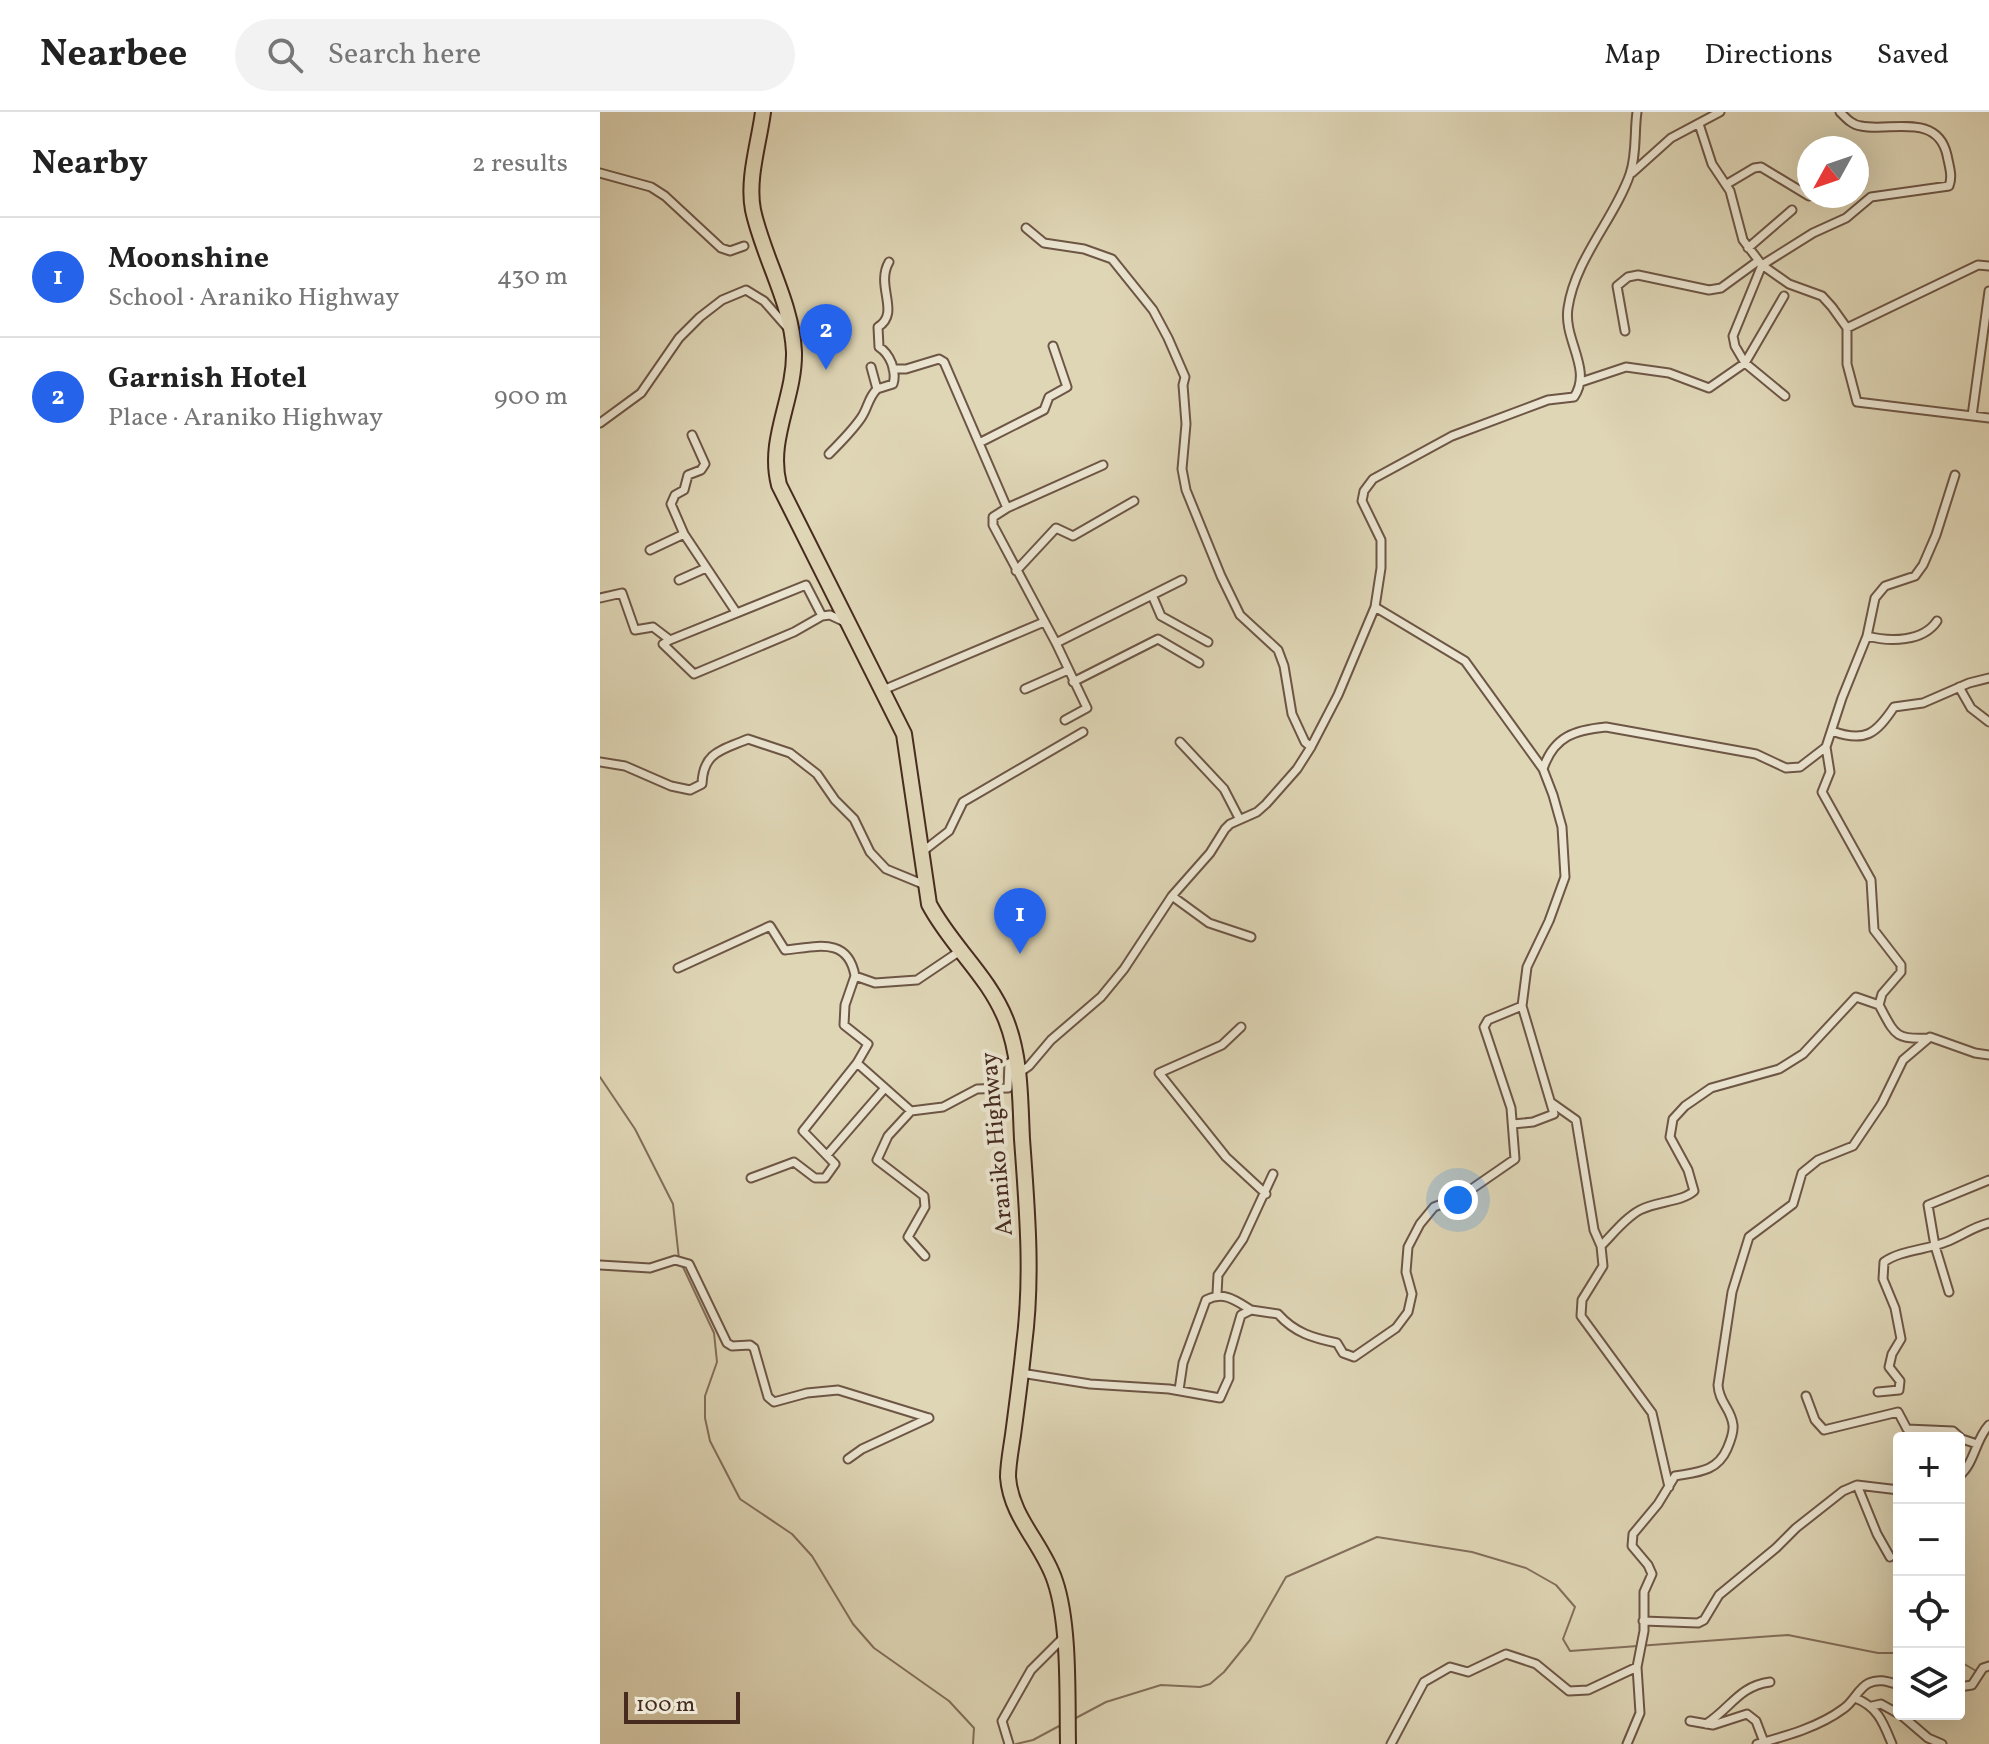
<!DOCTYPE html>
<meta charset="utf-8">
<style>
body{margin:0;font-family:Vollkorn,serif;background:#f2f2f2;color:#222}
.controls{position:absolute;right:24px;bottom:24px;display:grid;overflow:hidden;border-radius:8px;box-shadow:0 8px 32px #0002}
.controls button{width:72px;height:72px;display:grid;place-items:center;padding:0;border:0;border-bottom:2px solid #e0e0e0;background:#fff;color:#222;font:40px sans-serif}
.compass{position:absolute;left:1197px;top:24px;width:72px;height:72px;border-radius:50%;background:#fff;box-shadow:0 8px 32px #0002;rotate:230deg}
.scale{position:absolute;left:24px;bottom:20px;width:116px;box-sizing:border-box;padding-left:8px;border:4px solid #472b1f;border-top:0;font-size:22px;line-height:28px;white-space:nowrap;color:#472b1f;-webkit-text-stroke:6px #eae4d0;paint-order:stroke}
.you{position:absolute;left:858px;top:1088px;width:28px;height:28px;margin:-20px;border:6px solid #fff;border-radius:50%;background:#1a73e8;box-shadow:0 0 0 12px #1a73e833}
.badge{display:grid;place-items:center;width:52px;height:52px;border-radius:50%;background:#2563eb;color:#fff;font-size:26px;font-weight:700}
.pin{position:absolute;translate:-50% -66px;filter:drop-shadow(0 2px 4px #0008)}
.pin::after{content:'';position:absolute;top:42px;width:28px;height:24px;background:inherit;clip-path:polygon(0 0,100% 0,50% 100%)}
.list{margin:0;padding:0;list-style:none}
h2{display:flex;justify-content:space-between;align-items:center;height:104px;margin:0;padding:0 32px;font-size:34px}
h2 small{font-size:26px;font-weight:400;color:#767676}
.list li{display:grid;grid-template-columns:52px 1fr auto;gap:24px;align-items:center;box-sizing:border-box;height:120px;padding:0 32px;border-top:2px solid #e0e0e0}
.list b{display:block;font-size:30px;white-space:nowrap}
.list p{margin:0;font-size:26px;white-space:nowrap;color:#767676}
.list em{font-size:26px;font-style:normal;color:#767676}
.icon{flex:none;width:44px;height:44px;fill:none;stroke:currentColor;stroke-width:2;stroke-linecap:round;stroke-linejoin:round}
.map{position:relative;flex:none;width:1389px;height:1632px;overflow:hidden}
header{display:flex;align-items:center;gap:48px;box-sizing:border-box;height:112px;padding:0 40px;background:#fff;border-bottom:2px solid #e0e0e0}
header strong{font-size:38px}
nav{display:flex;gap:44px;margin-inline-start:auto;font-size:28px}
.search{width:560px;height:72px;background:#f2f2f2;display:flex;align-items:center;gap:20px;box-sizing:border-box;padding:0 28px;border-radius:44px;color:#767676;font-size:30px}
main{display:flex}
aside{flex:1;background:#fff}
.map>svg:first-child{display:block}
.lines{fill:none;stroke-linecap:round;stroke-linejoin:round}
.stream{stroke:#836f5b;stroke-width:2}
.street-casing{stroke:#6d5645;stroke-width:11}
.highway-casing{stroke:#472b1f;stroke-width:18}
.street{stroke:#eae4d0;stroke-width:7}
.highway{stroke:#dfd6b6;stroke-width:14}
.labels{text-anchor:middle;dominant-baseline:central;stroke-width:8;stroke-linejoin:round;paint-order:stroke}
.street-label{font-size:24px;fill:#472b1f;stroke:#eae4d0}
</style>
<header>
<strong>Nearbee</strong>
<div class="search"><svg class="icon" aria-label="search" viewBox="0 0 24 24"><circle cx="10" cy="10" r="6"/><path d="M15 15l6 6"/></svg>Search here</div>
<nav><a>Map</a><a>Directions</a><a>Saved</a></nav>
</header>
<main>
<aside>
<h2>Nearby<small>2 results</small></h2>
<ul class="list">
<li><span class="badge">1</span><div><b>Moonshine</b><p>School · Araniko Highway</p></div><em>430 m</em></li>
<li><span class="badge">2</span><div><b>Garnish Hotel</b><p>Place · Araniko Highway</p></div><em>900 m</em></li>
</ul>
</aside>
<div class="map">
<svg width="1389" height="1632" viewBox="0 0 1389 1632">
<rect width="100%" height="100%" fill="#dfd6b6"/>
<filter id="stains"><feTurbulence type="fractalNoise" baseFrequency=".0025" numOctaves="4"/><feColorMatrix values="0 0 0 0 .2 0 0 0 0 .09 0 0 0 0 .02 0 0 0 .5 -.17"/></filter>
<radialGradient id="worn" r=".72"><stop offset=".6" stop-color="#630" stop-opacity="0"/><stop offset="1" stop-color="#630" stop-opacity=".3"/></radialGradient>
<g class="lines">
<path class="stream" d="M 0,965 L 35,1017 L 73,1092 L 79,1147
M 82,1153 L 114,1221 L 117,1250 L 105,1284 L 105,1306 L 110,1329 L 140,1387 L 192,1422 L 212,1444 L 253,1512 L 274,1536 L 349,1589 L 374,1616 L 373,1632
M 1359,1549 L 1378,1560
M 474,1607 L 506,1590 L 561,1573 L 600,1575 L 610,1572 L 624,1560 L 650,1528 L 686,1465 L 777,1425 L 872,1440 L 926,1456 L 956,1473 L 975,1495 L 963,1527 L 970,1539 L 1188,1523 L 1278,1541 L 1299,1541
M 416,1632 L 433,1628 L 461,1613"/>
<g class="street-casing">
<path id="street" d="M 1240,0 C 1246,6 1252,13 1261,14 C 1290,20 1337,0 1347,43 C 1349,54 1353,64 1349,74 L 1271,85 L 1246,106 L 1213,121 L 1162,153 L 1189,172 L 1222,184 L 1232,195 L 1247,216 L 1247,252 L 1257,290 L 1389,306
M 1099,12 L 1112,52 L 1130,79 L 1143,128 L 1162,153 L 1133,224 L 1135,234 L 1145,251 L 1185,284
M 0,61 L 51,75 L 65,84 L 121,136 L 130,139 L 144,134
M 1032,61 L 1071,26 L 1120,0
M 1127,72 L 1154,56 L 1161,55 L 1209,84
M 426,116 L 444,131 L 484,137 L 512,147 L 553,198 L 568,226 L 585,265 L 583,273 L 586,312 L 582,357 L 586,378 L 621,464 L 640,503 L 678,538 L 684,554 L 692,602 L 705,630 L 711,635
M 1148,136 L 1192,98
M 1247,216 L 1378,153 L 1389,154
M 1025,219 L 1017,174 L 1028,165 L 1038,163 L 1109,178 L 1121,176 L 1158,149
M 293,257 L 306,257 L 339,247 L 344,250 L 407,396 L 503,353
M 981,270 L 1026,255 L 1069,261 L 1109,276 L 1145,251 L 1184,184
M 277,277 L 293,272 C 297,259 290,242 279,235 L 278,215 C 301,201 275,174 289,150
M 1372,304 L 1389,179
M 0,311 L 41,281 L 79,226 L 100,205 L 122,188 L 146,178 L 164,189 L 186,214
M 92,323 L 105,352 L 101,358 L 88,363 L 84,378 L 75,383 L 71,392 L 84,422 L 136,500
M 379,331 L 444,298 L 449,285 L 467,275 L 453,234
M 229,342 C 240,331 252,319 261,306 C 268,296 268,286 277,277 L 271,255
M 407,396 L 393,405 L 393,413 L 456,531 L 487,596 L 465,608
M 50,438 L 84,422
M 416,459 L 456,416 L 473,424 L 534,389
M 79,468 L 106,456
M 552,483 L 561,504 L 608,530
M 0,486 L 22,481 L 35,518 L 53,515 L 70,528 L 63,532 L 94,562 L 194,520 L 222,504
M 775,495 L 865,549 L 943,657 L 953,683 L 962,715 L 965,765 L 949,809 L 927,855 L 922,894 L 954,1002 L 933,1010 L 913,1012
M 1267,524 C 1290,530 1323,530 1337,509
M 70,528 L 206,473 L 222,504 L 230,503 L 245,510
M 456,531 L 582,468
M 473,570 L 558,527 L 599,551
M 1359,575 L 1371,596 L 1389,610
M 425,577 L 468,558
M 283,578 L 444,510
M 1232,619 C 1265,631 1276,622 1294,595 L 1323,591 L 1369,571 L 1389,566
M 580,630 L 624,677 L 639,706
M 0,650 L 25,654 L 71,674 L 90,678 L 102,672 C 103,640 122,638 148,627 L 190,641 L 217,662 L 235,688 L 254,707 L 270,740 L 286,757 L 325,773
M 943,657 C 954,624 975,618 1006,615 L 1156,642 L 1186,656 L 1200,655 L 1226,635
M 322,740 L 349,719 L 363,690 L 483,620
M 572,784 L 609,811 L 651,825
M 78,856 L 170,814 L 185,838 C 216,835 248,824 255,864 L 275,871 L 317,868 L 360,839
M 1279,893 L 1282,882 L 1301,860 L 1301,853 L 1274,818 L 1271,768 L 1222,680 L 1230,660 L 1226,635 L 1242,586 L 1267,524 L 1275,486 L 1285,474 L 1315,464 L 1323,453 L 1336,423 L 1355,363
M 641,915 L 622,933 L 559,961 L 626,1045 L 666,1082
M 257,951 L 311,999 L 343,995 L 377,977 L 408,976 L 409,951 L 417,948
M 419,961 L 429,954 L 451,928 L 501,885 L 524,857 L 572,784 L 610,741 L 625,717 L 630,712 L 657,700 L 666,692 L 697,657 L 711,635 L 738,583 L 775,495 L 781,456 L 781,428 L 762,389 L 764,379 L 773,367 L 852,324 L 948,288 L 974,285 C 993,257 963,228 968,196 C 975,147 1015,106 1030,62 C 1037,42 1034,20 1037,0
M 952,991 L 976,1008 L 994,1118 L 1001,1134
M 311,999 L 288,1024 L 277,1048 L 324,1084 L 325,1095 L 308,1125 L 325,1144
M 227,1043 L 285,976
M 151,1066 L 194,1050 L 215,1066 L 225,1066 L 235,1052 L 203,1019 L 257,951 L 268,932 L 244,913 L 245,893 L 255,864
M 0,1153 L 50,1156 L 75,1148 L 89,1152 L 127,1231 L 132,1234 L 150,1233 L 154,1236 L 168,1285 L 174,1290 L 207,1281 L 238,1278 L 329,1306
M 1349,1180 L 1335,1134 L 1328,1093 L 1389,1068
M 617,1182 L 618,1163 L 643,1127 L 673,1062
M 421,1261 L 490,1272 L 569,1277 L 620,1286 L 629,1266 L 629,1244 L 641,1203 L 651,1198 L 678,1202 C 695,1221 713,1226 737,1231 L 743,1241 L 754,1245 L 796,1216 L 808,1200 L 812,1182 L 806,1160 L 808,1135 L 820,1112 L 834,1095 L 860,1085 L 915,1047 L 911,996 L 884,915 L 888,908 L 922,894
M 579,1278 L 583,1251 L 606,1188 C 624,1179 635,1188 651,1198
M 1278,1280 L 1299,1278 L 1300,1269 L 1289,1255 L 1292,1242 L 1301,1227 L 1295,1196 L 1283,1167 L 1284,1150 C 1301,1138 1326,1138 1346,1130 C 1361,1124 1373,1115 1389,1111
M 1206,1284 L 1215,1308 L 1224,1318 L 1298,1300 L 1307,1317 L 1353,1319 L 1362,1327 L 1377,1332
M 248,1347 L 262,1337 L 329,1306
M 1359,1364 C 1375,1351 1375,1328 1389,1313
M 1257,1373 L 1277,1422 L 1290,1445
M 1069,1375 L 1052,1301 L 981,1204 L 982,1188 L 1003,1154 L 1001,1134 C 1013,1122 1025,1106 1040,1098 C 1057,1089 1082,1090 1094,1079 L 1088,1058 L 1070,1025 L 1073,1007 L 1085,994 L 1111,976 L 1179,957 L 1203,942 L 1256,885 L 1279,893 C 1295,922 1294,928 1328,926
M 1043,1509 L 1098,1511 L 1104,1508 L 1119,1483 L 1176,1436 L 1196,1416 L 1243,1379 L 1257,1373 L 1299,1378
M 1359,1575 L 1372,1573 L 1383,1556 L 1389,1554
M 1255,1586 C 1278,1595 1283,1610 1292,1632
M 1272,1594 L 1281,1592 L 1299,1602
M 1300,1602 L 1328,1626 L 1342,1632
M 1090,1609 L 1113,1613 L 1147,1602 L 1156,1609 L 1164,1630
M 1106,1612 C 1131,1596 1139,1574 1170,1570
M 409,1632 L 402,1609 L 431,1558 L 464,1525
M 791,1632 L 824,1570 L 850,1555 L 868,1560 L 906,1542 L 936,1552 L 969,1579 L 988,1578 L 1037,1555
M 1027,1632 L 1040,1601 L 1037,1555 L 1044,1519 L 1044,1480 L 1052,1462 L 1048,1453 L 1032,1434 L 1033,1422 L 1058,1392 L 1075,1364 C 1097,1360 1117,1360 1127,1337 C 1130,1330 1134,1321 1133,1313 C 1131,1296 1119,1291 1118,1273 L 1132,1180 L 1149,1125 L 1193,1092 L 1202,1061 L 1218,1048 L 1253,1034 L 1282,991 L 1303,948 L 1330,925 L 1375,941 L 1389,943
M 1157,1632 C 1186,1624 1219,1615 1243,1597 C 1254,1590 1258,1576 1269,1571 C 1279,1566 1289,1570 1299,1573"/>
</g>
<g class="highway-casing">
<path id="highway" d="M 163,0 C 159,31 147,67 153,98 C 163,145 192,191 194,240 C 195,286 167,327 179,373 L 304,622 L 329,792 C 351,834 388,863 406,908 C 421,946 420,987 422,1027 C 427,1096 433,1164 424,1233 C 421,1263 417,1293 413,1323 C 411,1337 408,1352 408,1365 C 411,1406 443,1432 455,1469 C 470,1513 467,1585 468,1632"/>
</g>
<use href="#street" class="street"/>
<use href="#highway" class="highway"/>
</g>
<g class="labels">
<g class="street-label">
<text transform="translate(398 1032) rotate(-95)">Araniko Highway</text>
</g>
</g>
<rect width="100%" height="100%" filter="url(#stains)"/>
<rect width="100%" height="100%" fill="url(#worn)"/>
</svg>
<div class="controls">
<button>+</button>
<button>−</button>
<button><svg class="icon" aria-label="locate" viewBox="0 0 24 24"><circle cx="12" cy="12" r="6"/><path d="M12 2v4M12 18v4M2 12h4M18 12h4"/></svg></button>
<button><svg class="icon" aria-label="layers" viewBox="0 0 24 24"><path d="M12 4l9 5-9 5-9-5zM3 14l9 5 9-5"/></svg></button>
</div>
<svg class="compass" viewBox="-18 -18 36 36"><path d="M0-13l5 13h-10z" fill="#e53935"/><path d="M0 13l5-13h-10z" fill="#767676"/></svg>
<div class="scale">100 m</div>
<div class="you"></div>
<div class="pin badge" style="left:420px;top:842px">1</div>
<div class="pin badge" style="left:226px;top:258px">2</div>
</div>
</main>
